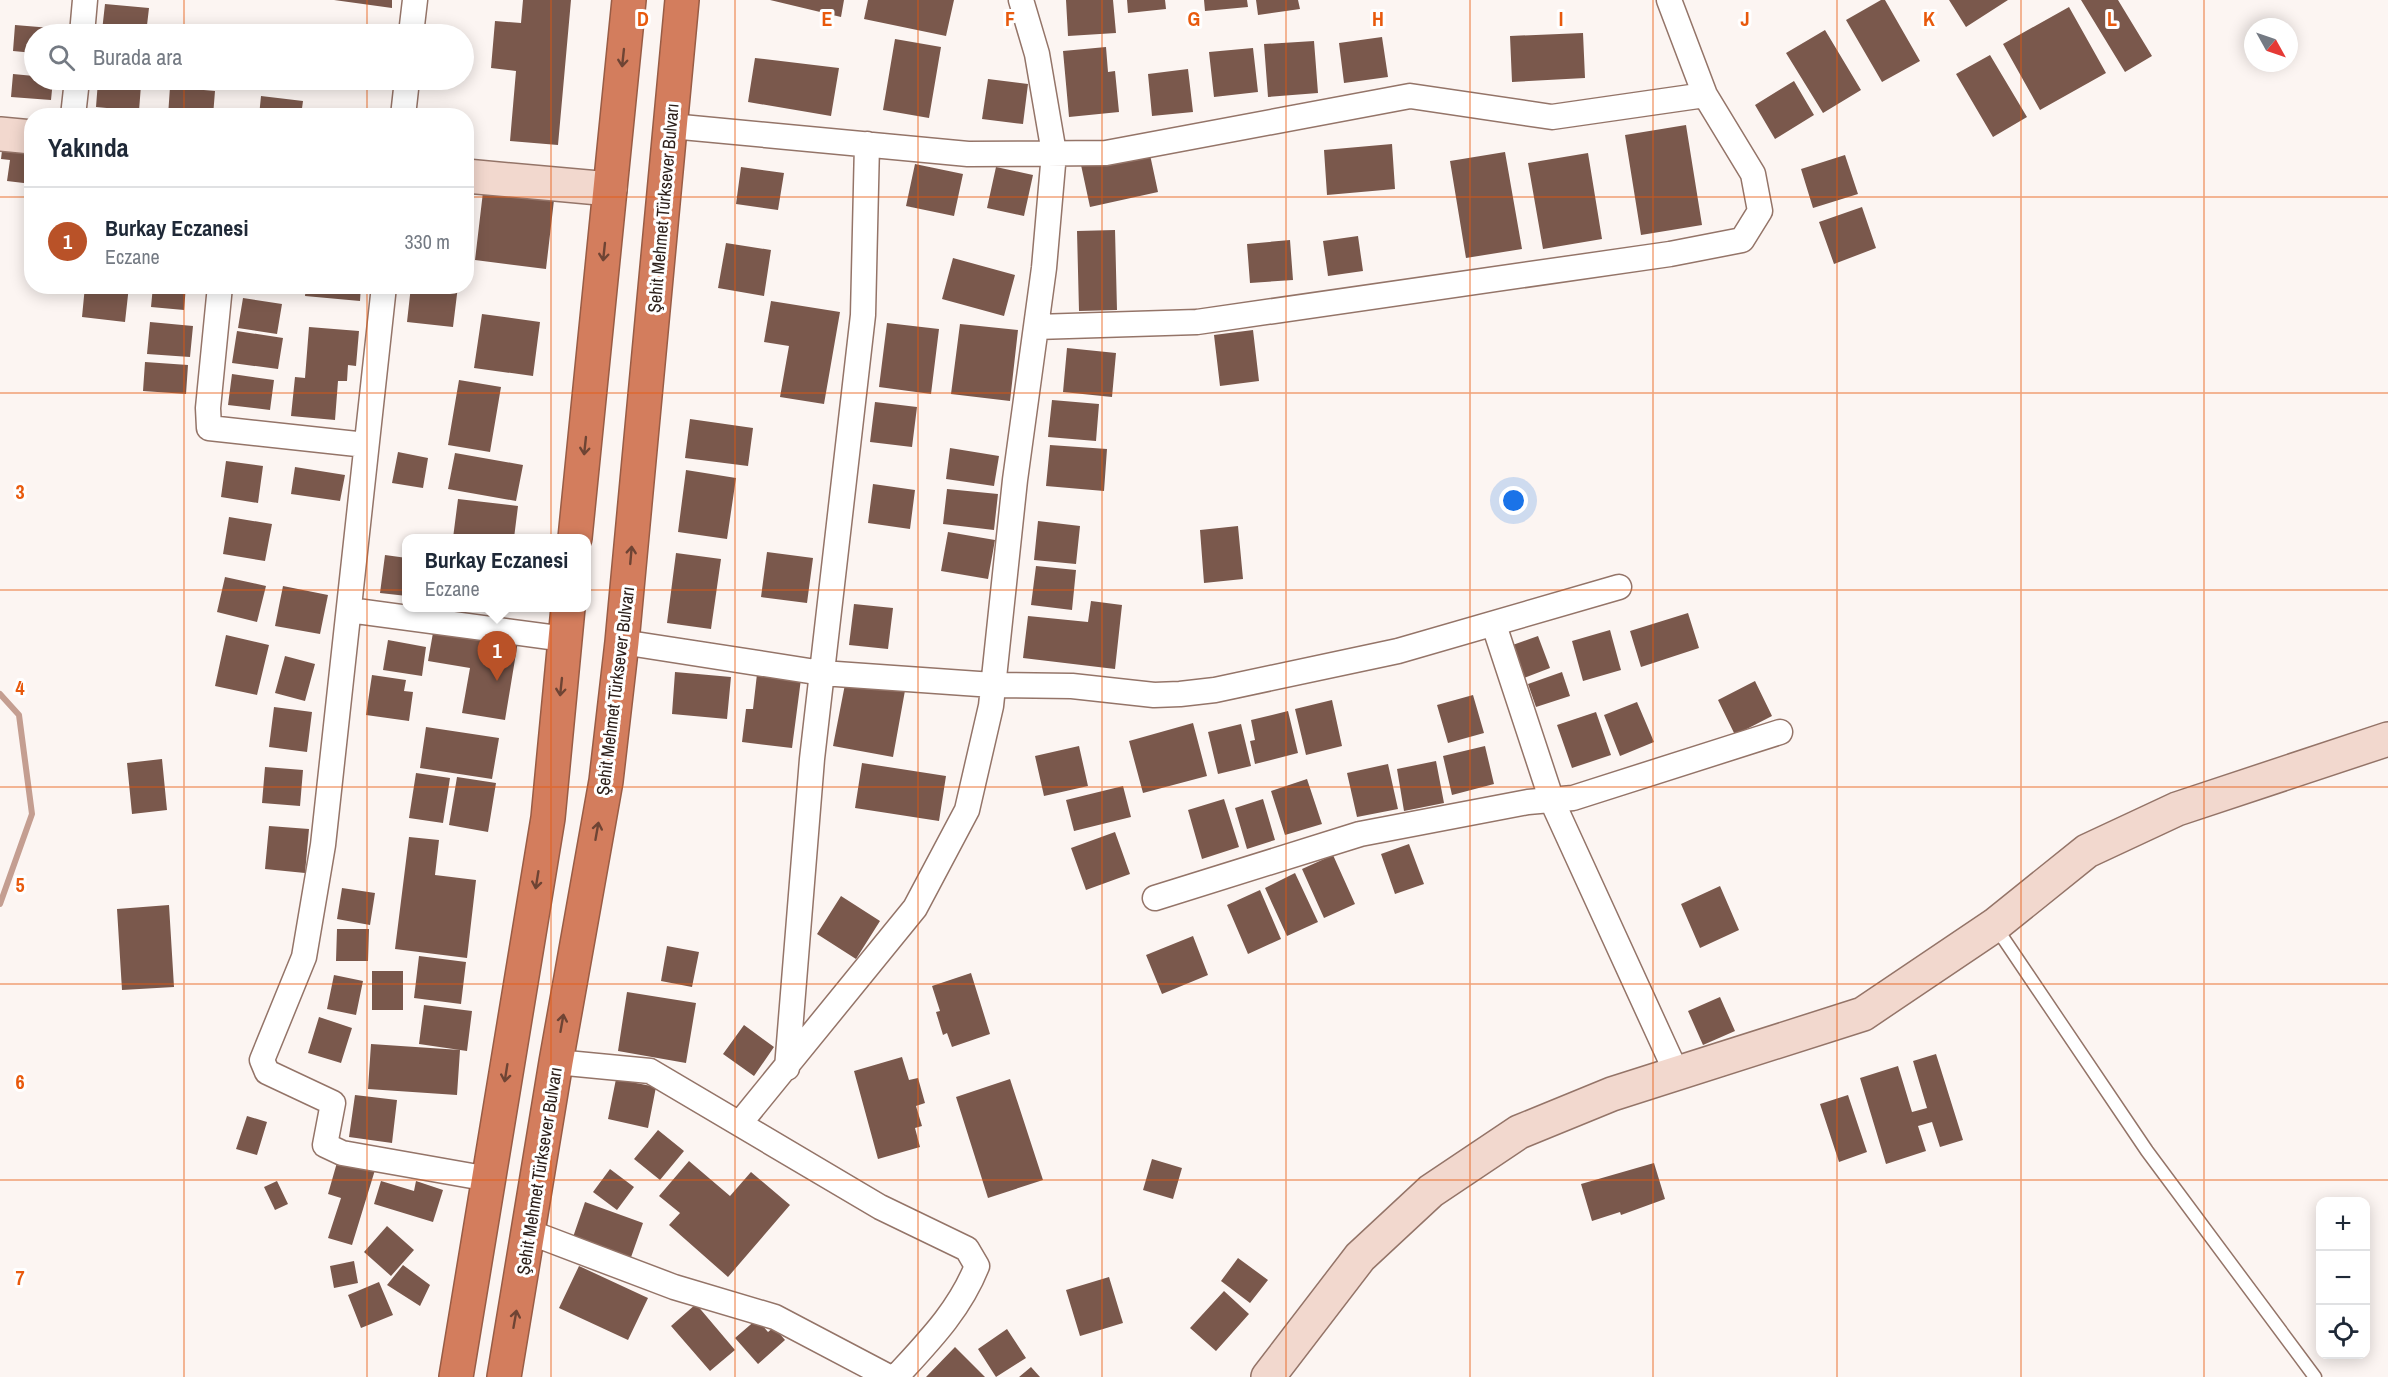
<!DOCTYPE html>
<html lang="tr">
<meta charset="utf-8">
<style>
body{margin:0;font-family:"Archivo Narrow",sans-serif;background:#f6f6f7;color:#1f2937}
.controls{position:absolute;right:18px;bottom:18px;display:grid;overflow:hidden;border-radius:12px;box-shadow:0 3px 15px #0003}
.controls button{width:54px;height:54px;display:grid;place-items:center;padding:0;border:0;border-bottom:2px solid #e0e1e3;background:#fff;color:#1f2937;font:30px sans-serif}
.compass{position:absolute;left:2244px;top:18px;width:54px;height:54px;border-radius:50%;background:#fff;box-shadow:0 3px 15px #0003;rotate:130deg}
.you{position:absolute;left:1514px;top:501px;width:21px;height:21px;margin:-15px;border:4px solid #fff;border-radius:50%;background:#1a73e8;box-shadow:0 0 0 9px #1a73e833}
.badge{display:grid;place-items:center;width:39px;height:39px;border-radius:50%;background:#b95228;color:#fff;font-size:20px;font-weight:700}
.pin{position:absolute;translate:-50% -50px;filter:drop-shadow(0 2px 3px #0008)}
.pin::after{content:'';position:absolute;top:32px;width:21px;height:18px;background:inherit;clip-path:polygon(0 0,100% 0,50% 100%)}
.popup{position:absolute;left:402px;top:534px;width:189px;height:78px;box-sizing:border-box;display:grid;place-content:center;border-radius:12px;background:#fff;filter:drop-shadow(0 2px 4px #0005);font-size:20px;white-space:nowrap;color:#747a83}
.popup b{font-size:22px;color:#1f2937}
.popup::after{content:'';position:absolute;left:50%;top:100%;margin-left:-12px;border:12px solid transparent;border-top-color:#fff}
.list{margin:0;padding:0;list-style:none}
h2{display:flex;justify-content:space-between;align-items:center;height:78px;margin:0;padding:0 24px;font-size:26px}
h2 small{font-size:20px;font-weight:400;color:#747a83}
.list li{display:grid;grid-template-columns:39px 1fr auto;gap:18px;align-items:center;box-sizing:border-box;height:108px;padding:0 24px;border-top:2px solid #e0e1e3}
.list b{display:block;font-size:22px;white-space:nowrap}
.list p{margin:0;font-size:20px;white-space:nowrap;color:#747a83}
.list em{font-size:20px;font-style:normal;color:#747a83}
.icon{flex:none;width:33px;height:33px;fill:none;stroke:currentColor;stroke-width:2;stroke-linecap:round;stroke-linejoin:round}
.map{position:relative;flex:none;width:2388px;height:1377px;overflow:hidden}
.search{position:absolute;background:#fff;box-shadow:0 3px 15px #0003;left:24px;top:24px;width:450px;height:66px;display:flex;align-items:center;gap:15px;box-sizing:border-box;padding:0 21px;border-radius:33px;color:#747a83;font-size:22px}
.panel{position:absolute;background:#fff;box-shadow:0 3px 15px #0003;left:24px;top:108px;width:450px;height:186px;border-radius:24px}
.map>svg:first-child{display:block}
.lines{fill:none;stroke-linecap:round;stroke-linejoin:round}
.stream{stroke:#c49e91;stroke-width:6}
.building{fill:#7a584c}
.lane-casing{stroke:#947468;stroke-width:15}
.street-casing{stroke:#947468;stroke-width:27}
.secondary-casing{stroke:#947468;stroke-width:36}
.highway-casing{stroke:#985c45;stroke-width:36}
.lane{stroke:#fff;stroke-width:12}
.street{stroke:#fff;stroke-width:24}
.secondary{stroke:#f2d8ce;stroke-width:33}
.highway{stroke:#d37d5d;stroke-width:33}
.oneway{stroke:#6e4434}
.grid{fill:none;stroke:#e8590c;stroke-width:1.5;stroke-opacity:0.55}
.labels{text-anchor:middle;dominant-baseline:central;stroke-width:6;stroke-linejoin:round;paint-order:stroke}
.street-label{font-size:18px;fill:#2b1e19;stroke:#fff}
.grid-label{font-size:20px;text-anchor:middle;font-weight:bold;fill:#e8590c;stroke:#fff;stroke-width:6;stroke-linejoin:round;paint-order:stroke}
</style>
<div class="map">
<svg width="2388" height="1377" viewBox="0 0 2388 1377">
<rect width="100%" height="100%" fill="#fcf5f2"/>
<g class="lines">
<path class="stream" d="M 0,694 L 19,715 L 32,814 L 0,904"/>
</g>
<path class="building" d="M 334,0 L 392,0 L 392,8 Z
M 523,0 L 571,0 L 558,145 L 510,141 L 516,71 L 491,68 L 495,21 L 521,23 Z
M 770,0 L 844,0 L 841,17 Z
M 868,0 L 954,0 L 946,36 L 864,19 Z
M 1066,0 L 1113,0 L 1116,33 L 1068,36 Z
M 1127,0 L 1165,0 L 1166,9 L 1128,13 Z
M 1204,0 L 1247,0 L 1248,7 L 1205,11 Z
M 1256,0 L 1298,0 L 1300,9 L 1258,15 Z
M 1881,0 L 1885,0 L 1920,61 L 1882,82 L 1846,20 Z
M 1949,0 L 2008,0 L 1966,27 Z
M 2081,0 L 2118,0 L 2152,56 L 2125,72 Z
M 105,4 L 149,8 L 146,34 L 102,31 Z
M 2069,7 L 2106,73 L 2040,110 L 2003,44 Z
M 15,25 L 51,28 L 50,34 L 34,34 L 34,53 L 13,51 Z
M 1825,30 L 1861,90 L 1823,113 L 1786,53 Z
M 1583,33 L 1585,78 L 1512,82 L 1510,36 Z
M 1382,37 L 1388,77 L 1344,83 L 1339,43 Z
M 895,39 L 941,47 L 929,118 L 883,110 Z
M 1314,41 L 1318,93 L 1268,97 L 1264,44 Z
M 1106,47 L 1108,72 L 1115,71 L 1119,112 L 1069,117 L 1063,51 Z
M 1253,48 L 1258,92 L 1214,97 L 1209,52 Z
M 1990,55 L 2027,117 L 1993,137 L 1956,74 Z
M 755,58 L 839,68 L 831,116 L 748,102 Z
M 1188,69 L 1193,112 L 1152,116 L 1148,74 Z
M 13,74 L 34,76 L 34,80 L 53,80 L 51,100 L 11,97 Z
M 988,79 L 1028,84 L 1023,124 L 982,119 Z
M 98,81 L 141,85 L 139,111 L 96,107 Z
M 1794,81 L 1814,115 L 1775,139 L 1755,105 Z
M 170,87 L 215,91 L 213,116 L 168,116 Z
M 261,96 L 303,101 L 301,116 L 259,116 Z
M 1686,125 L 1702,225 L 1641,235 L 1625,135 Z
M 4,134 L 32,137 L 32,184 L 7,181 L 10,160 L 1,159 Z
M 1392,144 L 1395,189 L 1327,195 L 1324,150 Z
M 1149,150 L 1158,192 L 1090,207 L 1081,165 Z
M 1505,152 L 1522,249 L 1466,258 L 1450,161 Z
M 1588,153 L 1602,239 L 1543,249 L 1528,163 Z
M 1845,155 L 1858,194 L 1813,208 L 1801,169 Z
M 915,164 L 963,174 L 954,216 L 906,206 Z
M 741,167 L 784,173 L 778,210 L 736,204 Z
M 996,167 L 1033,175 L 1024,216 L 987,208 Z
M 483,192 L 554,200 L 546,269 L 475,260 Z
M 1862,207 L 1876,248 L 1834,264 L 1819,222 Z
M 1115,230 L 1117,310 L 1079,311 L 1077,231 Z
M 1358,236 L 1363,271 L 1328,276 L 1323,241 Z
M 1290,240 L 1293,280 L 1250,283 L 1247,244 Z
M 726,243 L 771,250 L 764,296 L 718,288 Z
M 953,258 L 1015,275 L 1004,316 L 942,299 Z
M 85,286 L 129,286 L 125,322 L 82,317 Z
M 153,286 L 186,286 L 184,310 L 151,307 Z
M 246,286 L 285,286 L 284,293 Z
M 306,286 L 361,286 L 360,301 L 305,296 Z
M 411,286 L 458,286 L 453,327 L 407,322 Z
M 243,298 L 282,304 L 277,334 L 238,328 Z
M 771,301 L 840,312 L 824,404 L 780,397 L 789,346 L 764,342 Z
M 482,314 L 540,322 L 533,376 L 474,368 Z
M 150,322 L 193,326 L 190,357 L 147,354 Z
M 887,323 L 939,329 L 931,394 L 879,387 Z
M 960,324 L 1018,330 L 1010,401 L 951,394 Z
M 309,327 L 359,331 L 356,366 L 348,365 L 347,381 L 338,381 L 335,420 L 291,416 L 295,377 L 305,378 Z
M 1253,330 L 1259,381 L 1220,386 L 1214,335 Z
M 237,331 L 283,338 L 278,369 L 232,363 Z
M 1067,348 L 1116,353 L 1112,397 L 1063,392 Z
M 145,362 L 188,365 L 186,394 L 143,391 Z
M 232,374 L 274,380 L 270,410 L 228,405 Z
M 459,380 L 501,387 L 490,452 L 448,445 Z
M 1052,400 L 1099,404 L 1096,441 L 1048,437 Z
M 875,402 L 917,407 L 912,447 L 870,442 Z
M 690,419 L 753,428 L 748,466 L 685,458 Z
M 1050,445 L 1107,449 L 1104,491 L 1046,486 Z
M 950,448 L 999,456 L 994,486 L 946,479 Z
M 398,452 L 428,458 L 423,488 L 392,483 Z
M 455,453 L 523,465 L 516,501 L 448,489 Z
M 226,461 L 263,466 L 258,503 L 221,497 Z
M 295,467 L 345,475 L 340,501 L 291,494 Z
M 686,470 L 736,478 L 727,539 L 678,532 Z
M 873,484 L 915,490 L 910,529 L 868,523 Z
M 947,489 L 998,494 L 994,530 L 943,524 Z
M 458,499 L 518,506 L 514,538 L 453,538 Z
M 229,517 L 272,524 L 265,561 L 223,554 Z
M 1038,521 L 1080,526 L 1076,564 L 1034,560 Z
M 1238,526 L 1243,579 L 1204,583 L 1200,530 Z
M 948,532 L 995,540 L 988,579 L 941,571 Z
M 767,552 L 813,558 L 807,603 L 761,597 Z
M 676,553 L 721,559 L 711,629 L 667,623 Z
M 385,555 L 407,558 L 407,596 L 380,593 Z
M 1036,566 L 1076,570 L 1072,610 L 1031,605 Z
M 225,577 L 266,586 L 257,622 L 217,612 Z
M 283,586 L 328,595 L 320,634 L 275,626 Z
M 1091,601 L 1122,605 L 1115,669 L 1023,658 L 1028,616 L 1088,622 Z
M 854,604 L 893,608 L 888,649 L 849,645 Z
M 1688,613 L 1699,648 L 1641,667 L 1630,631 Z
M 434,627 L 518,641 L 505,720 L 462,713 L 470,668 L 428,661 Z
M 1610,630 L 1621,670 L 1583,681 L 1572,641 Z
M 226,635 L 269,645 L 257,695 L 215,686 Z
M 1538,636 L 1550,668 L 1519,680 L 1507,647 Z
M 388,640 L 426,647 L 422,676 L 383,670 Z
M 285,656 L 315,664 L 305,701 L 275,693 Z
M 675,672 L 731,677 L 727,719 L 672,714 Z
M 1562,672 L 1570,696 L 1536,707 L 1528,684 Z
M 757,674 L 801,679 L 792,748 L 742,742 L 746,709 L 753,709 Z
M 847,674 L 906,685 L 893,757 L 833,746 Z
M 372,675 L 406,680 L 404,691 L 413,692 L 409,721 L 366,715 Z
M 1755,681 L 1772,716 L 1735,735 L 1718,700 Z
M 1473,695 L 1484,733 L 1448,743 L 1437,705 Z
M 1332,700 L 1342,746 L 1306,755 L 1295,709 Z
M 1637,702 L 1654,742 L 1620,756 L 1604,715 Z
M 274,707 L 312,712 L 307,752 L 269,747 Z
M 1288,711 L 1298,753 L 1255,764 L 1250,741 L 1255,740 L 1251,720 Z
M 1596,712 L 1611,755 L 1572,768 L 1557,725 Z
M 1193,723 L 1207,776 L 1143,793 L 1129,741 Z
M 1241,724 L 1251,766 L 1218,774 L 1208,732 Z
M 426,727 L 499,738 L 492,779 L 420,768 Z
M 1079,746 L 1088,786 L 1044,796 L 1035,756 Z
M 1485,746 L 1494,784 L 1452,795 L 1443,756 Z
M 162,759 L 167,810 L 132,814 L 127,763 Z
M 1436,761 L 1444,803 L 1404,811 L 1397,769 Z
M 862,763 L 946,776 L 939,821 L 855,808 Z
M 1388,764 L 1398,809 L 1357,817 L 1347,773 Z
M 265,767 L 303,770 L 300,806 L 262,803 Z
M 416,773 L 450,778 L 443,823 L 409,818 Z
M 457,777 L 496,783 L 488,832 L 449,825 Z
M 1307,779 L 1322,824 L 1285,835 L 1271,791 Z
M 1123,786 L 1131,817 L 1074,831 L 1066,800 Z
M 1224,799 L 1239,847 L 1202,859 L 1188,810 Z
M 1263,799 L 1275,840 L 1247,849 L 1235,808 Z
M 269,826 L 309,829 L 305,873 L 265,869 Z
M 1115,832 L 1130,874 L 1086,890 L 1071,848 Z
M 409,837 L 439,840 L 435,875 L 476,880 L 467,958 L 395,949 Z
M 1409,844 L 1424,884 L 1395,894 L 1381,854 Z
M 1333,855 L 1355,904 L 1324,918 L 1302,869 Z
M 1295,873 L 1318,922 L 1287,936 L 1265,888 Z
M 1720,886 L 1739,930 L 1700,948 L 1681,904 Z
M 342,888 L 375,893 L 370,925 L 337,919 Z
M 1260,890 L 1281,939 L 1248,954 L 1227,905 Z
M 841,896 L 880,921 L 856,959 L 817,934 Z
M 169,905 L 174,987 L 122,990 L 117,909 Z
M 337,929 L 369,929 L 368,961 L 336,961 Z
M 1193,936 L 1208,975 L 1162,994 L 1146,955 Z
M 667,946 L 699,952 L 692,987 L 661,981 Z
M 419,956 L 466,962 L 461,1004 L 414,998 Z
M 372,971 L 403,971 L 403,1010 L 372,1010 Z
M 971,973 L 990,1034 L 952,1047 L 947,1033 L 943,1035 L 936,1012 L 940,1011 L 932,986 Z
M 334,975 L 363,981 L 356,1015 L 327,1009 Z
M 627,992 L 696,1003 L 686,1063 L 618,1051 Z
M 1720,997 L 1735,1031 L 1703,1045 L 1688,1011 Z
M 424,1005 L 472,1011 L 467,1051 L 419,1044 Z
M 319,1017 L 352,1028 L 341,1063 L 308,1053 Z
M 744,1025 L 774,1047 L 754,1076 L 723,1054 Z
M 371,1044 L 460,1050 L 457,1095 L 368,1089 Z
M 1936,1054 L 1963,1140 L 1940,1147 L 1932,1122 L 1918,1126 L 1926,1151 L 1886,1164 L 1860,1078 L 1898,1066 L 1912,1112 L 1927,1108 L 1913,1061 Z
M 902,1057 L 909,1080 L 918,1078 L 925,1103 L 916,1106 L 922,1126 L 915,1128 L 920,1147 L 878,1159 L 854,1071 Z
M 616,1079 L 656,1087 L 648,1128 L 608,1119 Z
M 1010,1079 L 1043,1180 L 988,1198 L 956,1097 Z
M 355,1095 L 397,1100 L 392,1143 L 349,1137 Z
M 1848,1095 L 1867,1152 L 1839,1162 L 1820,1104 Z
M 247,1116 L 267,1122 L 257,1155 L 236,1149 Z
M 658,1130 L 684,1151 L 660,1180 L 634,1159 Z
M 338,1159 L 375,1170 L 352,1245 L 328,1238 L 341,1198 L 328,1194 Z
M 1152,1159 L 1182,1168 L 1173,1199 L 1143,1190 Z
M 689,1161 L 730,1196 L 751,1172 L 790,1205 L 728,1277 L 669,1225 L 680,1213 L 659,1196 Z
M 1654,1163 L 1665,1199 L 1621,1215 L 1620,1212 L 1592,1221 L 1581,1184 Z
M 610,1169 L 634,1187 L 617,1210 L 593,1192 Z
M 277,1181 L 288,1204 L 275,1210 L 264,1187 Z
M 381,1181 L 414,1191 L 416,1181 L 443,1190 L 433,1222 L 374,1204 Z
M 585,1202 L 643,1223 L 629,1263 L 571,1243 Z
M 387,1226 L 414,1250 L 391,1276 L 364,1252 Z
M 1238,1258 L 1268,1280 L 1250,1303 L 1221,1281 Z
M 354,1261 L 358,1283 L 334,1288 L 330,1266 Z
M 403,1265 L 430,1285 L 420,1306 L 387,1285 Z
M 579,1266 L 648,1298 L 628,1340 L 559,1308 Z
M 1109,1277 L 1123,1323 L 1080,1336 L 1066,1290 Z
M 379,1282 L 393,1315 L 361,1328 L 348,1295 Z
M 1224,1291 L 1249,1314 L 1216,1351 L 1190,1328 Z
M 696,1304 L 735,1350 L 710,1371 L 671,1326 Z
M 757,1319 L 768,1332 L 774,1327 L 785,1340 L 758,1364 L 735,1338 Z
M 1007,1329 L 1026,1358 L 996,1377 L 978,1349 Z
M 955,1347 L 985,1377 L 926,1377 Z
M 1031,1367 L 1040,1377 L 1019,1377 Z"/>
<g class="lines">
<g class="lane-casing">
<path id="lane" d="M 1995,926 L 2147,1151 L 2315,1377"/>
</g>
<g class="street-casing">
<path id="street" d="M 82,34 L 85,0
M 411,34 L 415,0
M 73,116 L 77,80
M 403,116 L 407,80
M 671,126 L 968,154 L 1106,153 L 1410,96 L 1552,117 L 1705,95
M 220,286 L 208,408 L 209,428 L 366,445
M 384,286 L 323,845 L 304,957 L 262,1060 L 267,1072 L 333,1103 L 325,1145 L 342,1153 L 489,1179
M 1036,327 L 1197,322 L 1670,254 L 1742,240 L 1760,211 L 1753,174 L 1705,95 L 1669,0
M 349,610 L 565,639
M 1494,625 L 1552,801 L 1677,1074
M 622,642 L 822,673 L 993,685 L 1072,686 L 1154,695 L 1180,694 L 1215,690 L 1398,651 L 1619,587
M 1155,898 L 1360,834 L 1528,802 L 1573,798 L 1780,732
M 556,1062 L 650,1071 L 880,1207 L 967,1249 L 977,1266 C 959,1311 928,1342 896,1377
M 787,1068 L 812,759 L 863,315 L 867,144
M 740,1123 L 915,908 L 967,810 L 991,706 L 1015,480 L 1044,268 L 1054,153 L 1037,54 L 1021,0
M 529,1232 L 674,1287 L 775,1317 L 889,1377"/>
</g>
<g class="secondary-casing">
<path id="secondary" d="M 0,134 L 32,137
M 466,176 L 610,189
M 1268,1377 L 1360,1257 L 1431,1191 L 1519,1132 L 1612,1094 L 1863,1014 L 1995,925 L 2087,851 L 2177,809 L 2388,739"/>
</g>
<g class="highway-casing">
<path id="highway" d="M 575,538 L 629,0
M 456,1377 L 548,818 L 568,608
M 504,1377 L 556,1062 L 606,781 L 622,642 L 682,0"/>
</g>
<use href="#lane" class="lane"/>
<use href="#street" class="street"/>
<use href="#secondary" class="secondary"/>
<use href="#highway" class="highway"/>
</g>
<defs><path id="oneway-shaft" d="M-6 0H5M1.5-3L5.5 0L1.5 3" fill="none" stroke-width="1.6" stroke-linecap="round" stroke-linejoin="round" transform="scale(1.5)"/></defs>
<g class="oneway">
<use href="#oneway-shaft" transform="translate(623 58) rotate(96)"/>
<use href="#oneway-shaft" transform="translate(604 252) rotate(96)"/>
<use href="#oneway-shaft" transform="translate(585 446) rotate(96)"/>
<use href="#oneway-shaft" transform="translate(631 555) rotate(-85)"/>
<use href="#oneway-shaft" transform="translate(561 687) rotate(96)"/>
<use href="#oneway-shaft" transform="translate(597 831) rotate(-80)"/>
<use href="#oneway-shaft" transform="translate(537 880) rotate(99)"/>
<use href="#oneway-shaft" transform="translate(562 1023) rotate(-80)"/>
<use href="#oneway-shaft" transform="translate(506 1073) rotate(99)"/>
<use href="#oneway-shaft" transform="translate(515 1319) rotate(-80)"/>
</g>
<path class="grid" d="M 184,0 L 184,34M 367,0 L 367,34M 551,0 L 551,1377M 735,0 L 735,1377M 918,0 L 918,1377M 1102,0 L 1102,1377M 1286,0 L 1286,1377M 1470,0 L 1470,1377M 1653,0 L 1653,1377M 1837,0 L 1837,1377M 2021,0 L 2021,1377M 2204,0 L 2204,1377M 184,80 L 184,116M 367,80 L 367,116M 0,197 L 32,197M 466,197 L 2388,197M 184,286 L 184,1377M 367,286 L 367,1377M 0,393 L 2388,393M 0,590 L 2388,590M 0,787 L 2388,787M 0,984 L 2388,984M 0,1180 L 2388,1180"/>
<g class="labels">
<g class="street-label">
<text transform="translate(663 208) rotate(-85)">Şehit Mehmet Türksever Bulvarı</text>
<text transform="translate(615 691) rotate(-83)">Şehit Mehmet Türksever Bulvarı</text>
<text transform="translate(539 1171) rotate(-81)">Şehit Mehmet Türksever Bulvarı</text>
</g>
</g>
<g class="grid-label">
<text x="643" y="26">D</text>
<text x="827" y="26">E</text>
<text x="1010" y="26">F</text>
<text x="1194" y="26">G</text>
<text x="1378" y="26">H</text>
<text x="1561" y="26">I</text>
<text x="1745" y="26">J</text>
<text x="1929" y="26">K</text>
<text x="2112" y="26">L</text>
<text x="20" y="499">3</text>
<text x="20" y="695">4</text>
<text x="20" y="892">5</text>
<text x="20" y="1089">6</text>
<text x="20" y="1285">7</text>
</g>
</svg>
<div class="controls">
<button>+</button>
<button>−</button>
<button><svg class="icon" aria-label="locate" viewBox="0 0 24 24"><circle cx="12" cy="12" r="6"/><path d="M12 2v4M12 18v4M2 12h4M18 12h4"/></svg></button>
</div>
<svg class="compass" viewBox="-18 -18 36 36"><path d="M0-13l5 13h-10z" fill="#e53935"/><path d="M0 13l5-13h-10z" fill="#747a83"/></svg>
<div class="you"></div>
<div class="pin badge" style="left:497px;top:681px">1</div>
<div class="popup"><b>Burkay Eczanesi</b>Eczane</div>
<div class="search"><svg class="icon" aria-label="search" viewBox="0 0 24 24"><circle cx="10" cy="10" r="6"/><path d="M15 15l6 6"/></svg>Burada ara</div>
<section class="panel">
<h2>Yakında<small></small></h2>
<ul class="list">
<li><span class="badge">1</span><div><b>Burkay Eczanesi</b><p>Eczane</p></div><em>330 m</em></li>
</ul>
</section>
</div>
